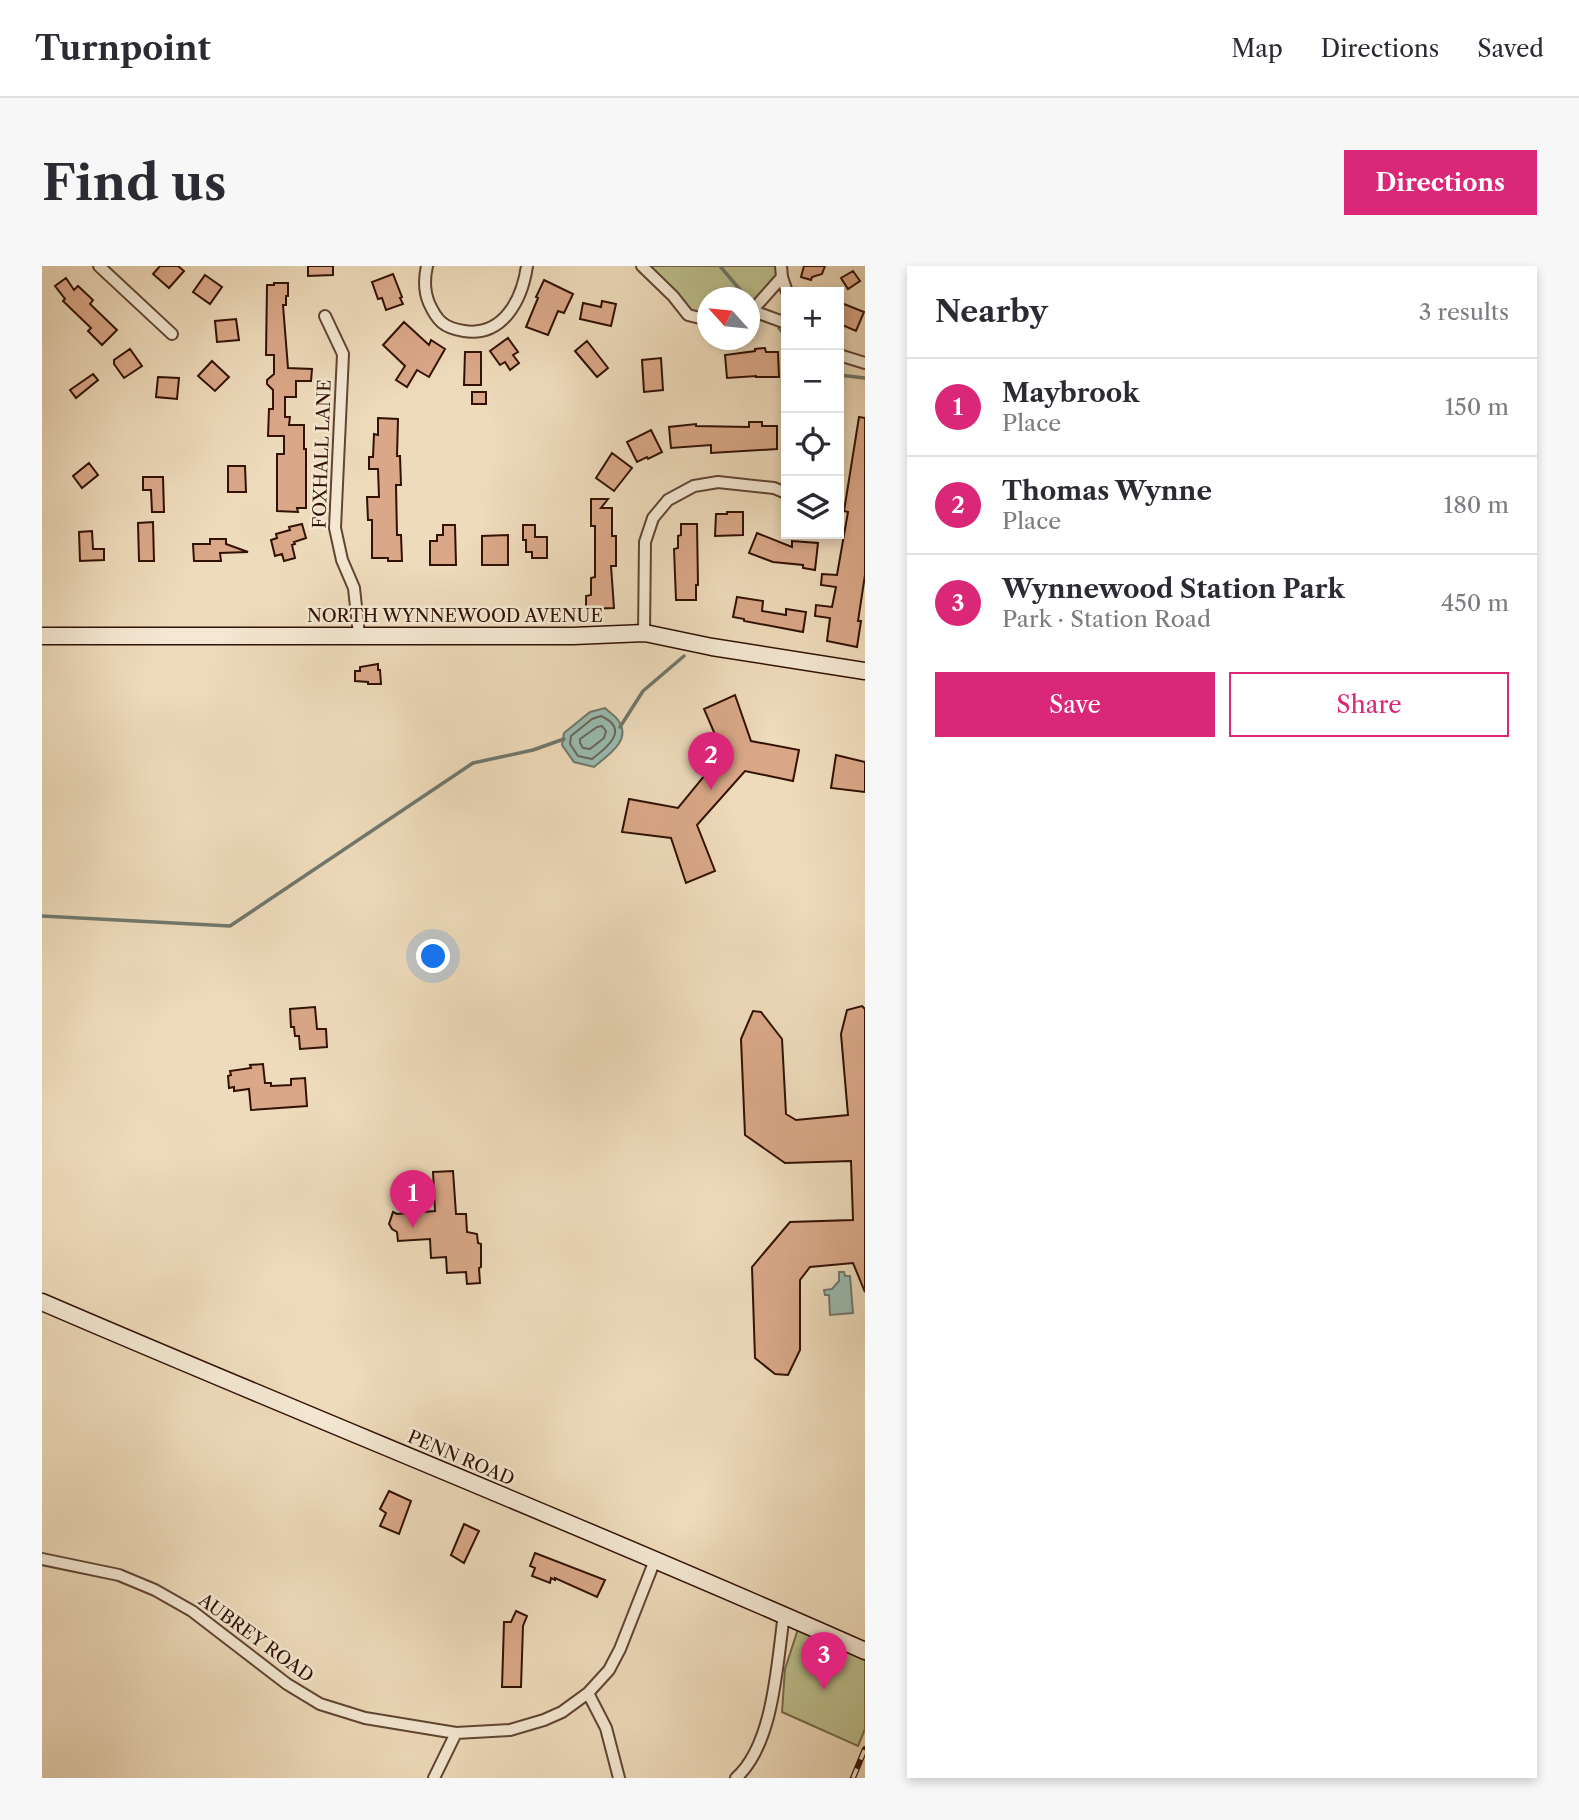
<!DOCTYPE html>
<meta charset="utf-8">
<style>
body{margin:0;font-family:"Libre Caslon Text",serif;background:#f7f7f7;color:#2b2b33}
.controls{position:absolute;right:21px;top:21px;display:grid;overflow:hidden;border-radius:0px;box-shadow:0 4px 10px #0003}
.controls button{width:63px;height:63px;display:grid;place-items:center;padding:0;border:0;border-bottom:2px solid #e1e1e2;background:#fff;color:#2b2b33;font:35px sans-serif}
.compass{position:absolute;left:655px;top:21px;width:63px;height:63px;border-radius:50%;background:#fff;box-shadow:0 4px 10px #0003;rotate:297deg}
.you{position:absolute;left:392px;top:691px;width:24px;height:24px;margin:-18px;border:5px solid #fff;border-radius:50%;background:#1a73e8;box-shadow:0 0 0 10px #1a73e833}
.badge{display:grid;place-items:center;width:46px;height:46px;border-radius:50%;background:#db2777;color:#fff;font-size:23px;font-weight:700}
.pin{position:absolute;translate:-50% -58px;filter:drop-shadow(0 2px 4px #0008)}
.pin::after{content:'';position:absolute;top:37px;width:24px;height:21px;background:inherit;clip-path:polygon(0 0,100% 0,50% 100%)}
.list{margin:0;padding:0;list-style:none}
h2{display:flex;justify-content:space-between;align-items:center;height:91px;margin:0;padding:0 28px;font-size:30px}
h2 small{font-size:23px;font-weight:400;color:#7c7c81}
.list li{display:grid;grid-template-columns:46px 1fr auto;gap:21px;align-items:center;box-sizing:border-box;height:98px;padding:0 28px;border-top:2px solid #e1e1e2}
.list b{display:block;font-size:26px;white-space:nowrap}
.list p{margin:0;font-size:23px;white-space:nowrap;color:#7c7c81}
.list em{font-size:23px;font-style:normal;color:#7c7c81}
.actions{display:flex;gap:14px;padding:21px 28px}
.actions a{flex:1;padding:16px 0;border:2px solid #db2777;border-radius:0px;text-align:center;font-size:24px;color:#db2777}
.actions .main{background:#db2777;color:#fff}
.icon{flex:none;width:38px;height:38px;fill:none;stroke:currentColor;stroke-width:2;stroke-linecap:round;stroke-linejoin:round}
.map{position:relative;flex:none;width:823px;height:1512px;overflow:hidden;border-radius:0px}
header{display:flex;align-items:center;gap:42px;box-sizing:border-box;height:98px;padding:0 35px;background:#fff;border-bottom:2px solid #e1e1e2}
header strong{font-size:33px}
nav{display:flex;gap:38px;margin-inline-start:auto;font-size:24px}
.intro{display:flex;align-items:center;justify-content:space-between;box-sizing:border-box;height:168px;padding:0 42px}
h1{margin:0;font-size:49px}
.button{padding:18px 32px;border-radius:0px;background:#db2777;color:#fff;font-size:24px;font-weight:700}
main{display:flex;gap:42px;padding:0 42px}
aside{flex:1;background:#fff;border-radius:0px;box-shadow:0 4px 10px #0003}
.map>svg:first-child{display:block}
.green{fill:#bcbf8d;stroke:#776849;stroke-width:2}
.water{fill:#99bbb0;stroke:#70776c;stroke-width:2}
.lines{fill:none;stroke-linecap:round;stroke-linejoin:round}
.shore{stroke:#66665a;stroke-width:2}
.stream{stroke:#70776c;stroke-width:3.5}
.building{fill:#daa888;stroke:#321105;stroke-width:2}
.street-casing{stroke:#614432;stroke-width:14}
.secondary-casing{stroke:#321105;stroke-width:19}
.street{stroke:#f4e8d3;stroke-width:10}
.secondary{stroke:#f4e8d3;stroke-width:16}
.rail-casing{stroke:#321105;stroke-width:6}
.rail{stroke:#f4e8d3;stroke-width:3.5;stroke-dasharray:10;stroke-linecap:butt}
.labels{text-anchor:middle;dominant-baseline:central;stroke-width:5;stroke-linejoin:round;paint-order:stroke}
.street-label{font-size:18px;fill:#321105;stroke:#f4e8d3}
</style>
<header>
<strong>Turnpoint</strong>
<nav><a>Map</a><a>Directions</a><a>Saved</a></nav>
</header>
<div class="intro"><h1>Find us</h1><a class="button">Directions</a></div>
<main>
<div class="map">
<svg width="823" height="1512" viewBox="0 0 823 1512">
<rect width="100%" height="100%" fill="#eedbbb"/>
<filter id="stains"><feTurbulence type="fractalNoise" baseFrequency=".00286" numOctaves="4"/><feColorMatrix values="0 0 0 0 .2 0 0 0 0 .09 0 0 0 0 .02 0 0 0 .5 -.17"/></filter>
<radialGradient id="worn" r=".72"><stop offset=".6" stop-color="#630" stop-opacity="0"/><stop offset="1" stop-color="#630" stop-opacity=".3"/></radialGradient>
<path class="green" d="M 600,0 L 739,0 L 740,11 L 708,47 L 708,32 L 666,32 L 665,54 L 646,49 Z
M 756,1363 L 823,1393 L 823,1463 L 816,1480 L 740,1446 L 743,1403 Z"/>
<path class="water" d="M 563,442 C 567,446 573,450 576,454 C 591,474 565,490 552,501 L 532,496 L 520,479 L 522,467 L 548,446 Z
M 797,1006 L 802,1006 L 803,1010 L 808,1010 L 811,1047 L 788,1049 L 787,1029 L 783,1029 L 782,1024 L 790,1023 L 797,1015 Z"/>
<g class="lines">
<path class="shore" d="M 559,450 C 588,463 566,481 550,493 L 536,490 L 528,478 L 529,470 L 550,453 Z
M 560,460 L 564,465 L 562,472 L 548,483 L 541,482 L 538,477 L 538,473 L 555,461 Z"/>
<path class="stream" d="M 678,0 L 705,32
M 708,34 L 708,35
M 737,62 L 744,71
M 797,109 L 823,112
M 578,461 L 601,425 L 642,390
M 0,650 L 188,660 L 431,497 L 491,484 L 522,473"/>
</g>
<path class="building" d="M 118,0 L 136,0 L 142,5 L 127,22 L 111,8 Z
M 266,0 L 291,0 L 291,9 L 266,10 Z
M 762,0 L 783,0 L 780,8 L 770,11 L 769,14 L 759,11 Z
M 811,5 L 818,15 L 806,23 L 799,12 Z
M 351,8 L 360,31 L 358,32 L 361,38 L 344,44 L 340,32 L 336,33 L 330,16 Z
M 163,9 L 180,21 L 168,38 L 151,26 Z
M 24,12 L 32,24 L 36,20 L 51,34 L 48,38 L 75,64 L 60,79 L 46,65 L 49,62 L 21,35 L 23,33 L 13,20 Z
M 502,14 L 531,28 L 522,47 L 516,45 L 506,69 L 484,61 L 496,32 L 494,31 Z
M 232,17 L 246,17 L 246,30 L 244,30 L 244,39 L 241,39 L 246,102 L 270,103 L 269,115 L 254,115 L 254,131 L 243,131 L 243,151 L 248,151 L 247,159 L 262,159 L 262,183 L 264,183 L 264,242 L 255,242 L 256,246 L 235,245 L 235,188 L 242,188 L 242,170 L 226,170 L 227,143 L 231,143 L 231,124 L 225,118 L 225,114 L 232,108 L 232,89 L 224,89 L 225,19 L 232,19 Z
M 560,35 L 574,38 L 569,60 L 538,53 L 541,37 L 559,41 Z
M 797,36 L 822,46 L 814,65 L 798,58 L 800,52 L 797,50 Z
M 194,53 L 197,74 L 175,76 L 173,55 Z
M 362,56 L 387,79 L 389,74 L 403,83 L 387,111 L 375,104 L 365,121 L 354,114 L 363,100 L 341,79 Z
M 466,72 L 476,86 L 471,89 L 477,97 L 468,104 L 463,96 L 458,99 L 448,85 Z
M 545,75 L 566,102 L 555,111 L 533,85 Z
M 723,82 L 724,86 L 736,86 L 737,111 L 714,111 L 714,110 L 685,112 L 683,89 L 713,85 L 713,83 Z
M 88,83 L 100,100 L 82,112 L 72,98 L 72,94 Z
M 423,86 L 439,86 L 439,119 L 422,119 Z
M 619,92 L 621,124 L 602,126 L 600,94 Z
M 170,95 L 187,111 L 173,125 L 156,110 Z
M 51,108 L 56,114 L 34,132 L 28,124 Z
M 116,111 L 137,112 L 135,133 L 114,131 Z
M 430,126 L 444,126 L 444,138 L 430,138 Z
M 817,151 L 823,152 L 823,309 L 816,355 L 819,355 L 815,381 L 785,375 L 788,352 L 773,350 L 774,339 L 790,341 L 794,321 L 779,319 L 780,308 L 795,309 L 806,246 L 802,245 Z
M 336,152 L 356,153 L 355,190 L 358,190 L 359,219 L 354,219 L 355,269 L 359,269 L 360,295 L 346,295 L 346,292 L 330,292 L 330,254 L 326,254 L 325,231 L 337,231 L 336,203 L 327,203 L 327,191 L 331,191 L 332,168 L 336,169 Z
M 707,156 L 720,156 L 720,160 L 735,160 L 735,183 L 669,187 L 669,179 L 629,182 L 627,161 L 654,158 L 654,160 L 707,161 Z
M 609,164 L 620,186 L 606,193 L 605,191 L 595,196 L 585,176 Z
M 570,187 L 590,202 L 572,225 L 554,212 Z
M 47,197 L 56,209 L 40,222 L 31,210 Z
M 186,200 L 203,200 L 204,226 L 186,226 Z
M 101,211 L 121,211 L 122,246 L 110,246 L 109,224 L 101,224 Z
M 549,233 L 566,233 L 559,242 L 570,242 L 570,270 L 574,270 L 574,300 L 569,300 L 572,342 L 544,343 L 544,330 L 549,329 L 549,312 L 553,311 L 553,260 L 549,260 Z
M 685,246 L 701,246 L 701,269 L 673,270 L 674,248 L 685,248 Z
M 111,256 L 112,295 L 97,295 L 96,257 Z
M 260,258 L 264,272 L 252,276 L 253,278 L 250,279 L 253,292 L 242,295 L 240,288 L 233,290 L 229,274 L 235,272 L 234,268 L 248,264 L 247,261 Z
M 639,258 L 655,258 L 656,319 L 654,319 L 654,334 L 634,334 L 632,283 L 636,282 L 636,270 L 639,269 Z
M 401,259 L 413,259 L 414,299 L 388,299 L 388,275 L 395,275 L 395,269 L 401,269 Z
M 481,259 L 493,259 L 493,271 L 505,271 L 505,292 L 490,292 L 490,286 L 484,286 L 484,274 L 481,274 Z
M 50,265 L 51,283 L 62,283 L 62,294 L 38,295 L 37,266 Z
M 715,267 L 750,281 L 750,275 L 776,277 L 773,304 L 761,302 L 761,299 L 731,296 L 707,287 Z
M 466,269 L 466,299 L 440,299 L 440,270 Z
M 168,273 L 184,273 L 184,278 L 206,286 L 178,287 L 179,295 L 152,295 L 151,278 L 168,278 Z
M 695,331 L 721,335 L 720,345 L 744,349 L 744,343 L 764,346 L 761,366 L 702,355 L 702,353 L 691,351 Z
M 336,398 L 336,404 L 338,404 L 339,418 L 326,418 L 326,416 L 313,415 L 313,405 L 318,405 L 318,401 Z
M 693,429 L 709,475 L 757,484 L 751,515 L 703,505 L 655,559 L 673,605 L 644,617 L 629,572 L 580,566 L 587,533 L 636,542 L 681,487 L 662,443 Z
M 794,489 L 823,496 L 823,526 L 789,522 Z
M 820,740 L 823,743 L 823,1026 L 811,997 L 768,1001 L 758,1014 L 758,1084 L 746,1109 L 733,1108 L 713,1092 L 710,1001 L 748,956 L 811,954 L 809,895 L 743,897 L 703,869 L 699,773 L 711,745 L 719,746 L 740,773 L 744,848 L 754,854 L 806,849 L 799,768 L 805,744 Z
M 273,741 L 275,763 L 284,763 L 285,781 L 258,783 L 257,770 L 253,770 L 252,761 L 249,761 L 248,743 Z
M 221,798 L 223,817 L 229,817 L 229,820 L 249,819 L 249,813 L 263,812 L 265,840 L 209,844 L 207,823 L 192,825 L 192,821 L 187,822 L 186,810 L 189,809 L 188,805 L 209,802 L 208,799 Z
M 411,905 L 414,948 L 424,948 L 425,966 L 435,968 L 436,977 L 439,978 L 439,1001 L 437,1002 L 438,1017 L 425,1018 L 424,1006 L 405,1007 L 404,991 L 389,992 L 388,973 L 356,975 L 355,966 L 350,963 L 347,958 L 351,946 L 355,948 L 393,945 L 391,906 Z
M 347,1225 L 369,1235 L 357,1268 L 338,1260 L 344,1247 L 338,1243 Z
M 422,1258 L 437,1265 L 422,1297 L 409,1289 Z
M 493,1287 L 563,1314 L 555,1331 L 513,1312 L 513,1314 L 509,1312 L 508,1317 L 490,1310 L 493,1302 L 488,1300 Z
M 474,1345 L 485,1350 L 481,1360 L 479,1421 L 460,1421 L 462,1356 L 469,1356 Z"/>
<g class="lines">
<g class="street-casing">
<path id="street" d="M 57,0 L 130,68
M 385,0 C 382,13 382,25 387,37 C 395,55 402,62 422,65 C 461,71 480,34 485,0
M 600,0 L 631,30 L 646,49 L 666,54
M 739,0 L 740,11 L 745,26
M 711,45 L 744,57
M 708,47 L 740,11
M 283,50 L 301,88 L 293,262 L 300,294 L 312,322 L 317,369
M 797,89 L 823,97
M 602,367 L 603,276 L 611,252 L 626,234 L 652,220 L 676,216 L 732,222 L 744,227
M 0,1293 L 77,1309 L 113,1324 L 150,1345 L 245,1418 L 278,1438 L 323,1452 L 414,1467 L 468,1464 L 502,1454 L 520,1446 L 546,1427 L 567,1404 L 578,1383 L 613,1294
M 546,1427 L 564,1462 L 577,1512
M 392,1512 L 414,1467
M 694,1512 C 732,1478 735,1397 742,1348"/>
</g>
<g class="secondary-casing">
<path id="secondary" d="M 0,370 L 531,370 L 603,367 L 670,381 L 823,405
M 0,1036 C 274,1154 551,1264 823,1385"/>
</g>
<use href="#street" class="street"/>
<use href="#secondary" class="secondary"/>
<g class="rail-casing">
<path id="rail" d="M 811,1512 L 823,1483"/>
</g>
<use href="#rail" class="rail"/>
</g>
<g class="labels">
<g class="street-label">
<text transform="translate(280 188) rotate(-88)">FOXHALL LANE</text>
<text x="413" y="350">NORTH WYNNEWOOD AVENUE</text>
<text transform="translate(419 1192) rotate(23)">PENN ROAD</text>
<text transform="translate(214 1372) rotate(36)">AUBREY ROAD</text>
</g>
</g>
<rect width="100%" height="100%" filter="url(#stains)"/>
<rect width="100%" height="100%" fill="url(#worn)"/>
</svg>
<div class="controls">
<button>+</button>
<button>−</button>
<button><svg class="icon" aria-label="locate" viewBox="0 0 24 24"><circle cx="12" cy="12" r="6"/><path d="M12 2v4M12 18v4M2 12h4M18 12h4"/></svg></button>
<button><svg class="icon" aria-label="layers" viewBox="0 0 24 24"><path d="M12 4l9 5-9 5-9-5zM3 14l9 5 9-5"/></svg></button>
</div>
<svg class="compass" viewBox="-18 -18 36 36"><path d="M0-13l5 13h-10z" fill="#e53935"/><path d="M0 13l5-13h-10z" fill="#7c7c81"/></svg>
<div class="you"></div>
<div class="pin badge" style="left:371px;top:962px">1</div>
<div class="pin badge" style="left:669px;top:524px">2</div>
<div class="pin badge" style="left:782px;top:1424px">3</div>
</div>
<aside>
<h2>Nearby<small>3 results</small></h2>
<ul class="list">
<li><span class="badge">1</span><div><b>Maybrook</b><p>Place</p></div><em>150 m</em></li>
<li><span class="badge">2</span><div><b>Thomas Wynne</b><p>Place</p></div><em>180 m</em></li>
<li><span class="badge">3</span><div><b>Wynnewood Station Park</b><p>Park · Station Road</p></div><em>450 m</em></li>
</ul>
<div class="actions"><a class="main">Save</a><a>Share</a></div>
</aside>
</main>
